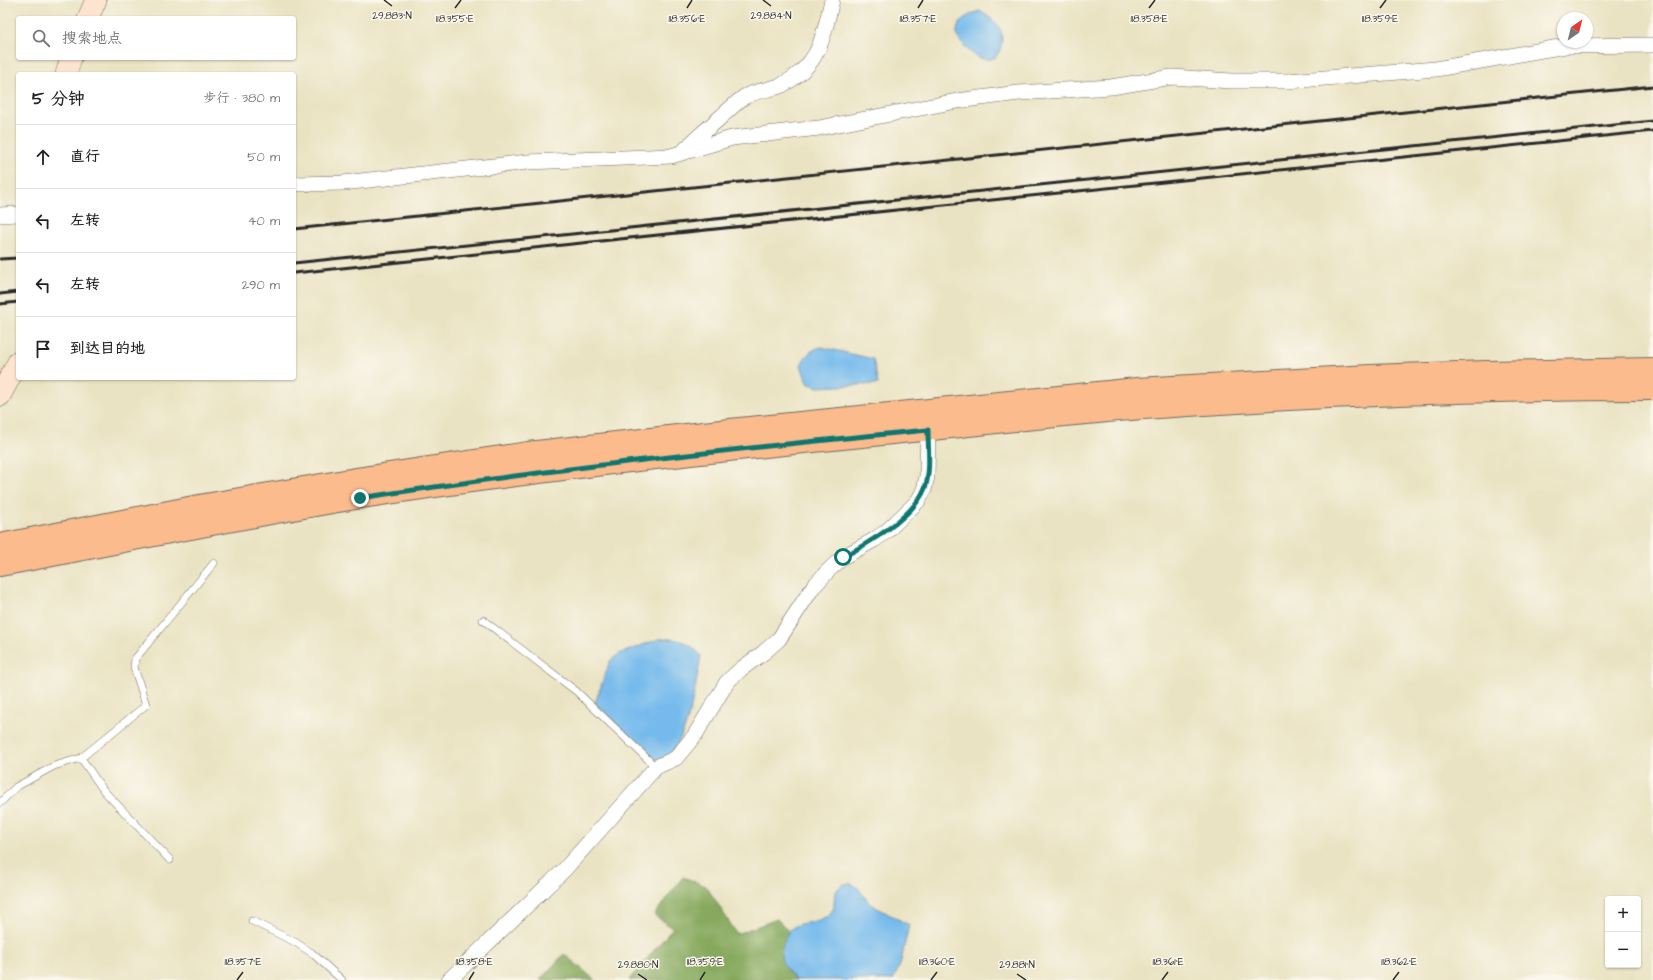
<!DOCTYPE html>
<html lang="zh">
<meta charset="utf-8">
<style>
body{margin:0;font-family:"Architects Daughter","LXGW WenKai TC",sans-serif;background:#f2f2f2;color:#222}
.controls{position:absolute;right:12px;bottom:12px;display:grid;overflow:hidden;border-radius:4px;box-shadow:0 1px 3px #0004}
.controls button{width:36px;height:36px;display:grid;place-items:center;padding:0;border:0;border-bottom:1px solid #e0e0e0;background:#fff;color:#222;font:20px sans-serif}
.compass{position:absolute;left:1557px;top:12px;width:36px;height:36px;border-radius:50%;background:#fff;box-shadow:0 1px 3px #0004;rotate:35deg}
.stop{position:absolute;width:12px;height:12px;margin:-9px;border:3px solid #0f766e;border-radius:50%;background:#fff}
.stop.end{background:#0f766e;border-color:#fff;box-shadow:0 1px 4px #0008}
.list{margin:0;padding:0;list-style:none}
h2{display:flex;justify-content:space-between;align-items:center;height:52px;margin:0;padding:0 16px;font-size:17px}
h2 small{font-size:13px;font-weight:400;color:#767676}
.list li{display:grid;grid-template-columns:26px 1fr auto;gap:12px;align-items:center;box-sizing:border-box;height:64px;padding:0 16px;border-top:1px solid #e0e0e0}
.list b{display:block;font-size:15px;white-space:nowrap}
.list em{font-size:13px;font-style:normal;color:#767676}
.icon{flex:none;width:22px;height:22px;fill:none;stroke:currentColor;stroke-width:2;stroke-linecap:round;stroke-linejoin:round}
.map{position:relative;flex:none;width:1653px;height:980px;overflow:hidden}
.search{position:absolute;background:#fff;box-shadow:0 1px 3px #0004;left:16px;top:16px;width:280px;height:44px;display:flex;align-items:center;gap:10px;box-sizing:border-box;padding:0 14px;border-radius:4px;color:#767676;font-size:15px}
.panel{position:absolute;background:#fff;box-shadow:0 1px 3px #0004;left:16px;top:72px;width:280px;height:308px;border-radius:4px}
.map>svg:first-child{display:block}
.forest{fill:#86a95d;stroke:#586a44}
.water{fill:#75baec;stroke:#50728c}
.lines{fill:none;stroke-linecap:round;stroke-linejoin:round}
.lane-casing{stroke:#6e6b60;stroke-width:8}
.street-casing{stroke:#6e6b60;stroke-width:16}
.secondary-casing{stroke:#6e6b60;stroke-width:22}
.primary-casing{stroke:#6e6b60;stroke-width:24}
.lane{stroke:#fff;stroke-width:7}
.street{stroke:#fff;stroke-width:15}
.secondary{stroke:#fde4d1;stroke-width:21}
.primary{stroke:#fbbb8d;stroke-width:22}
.rail{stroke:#2b2b2b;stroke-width:3}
.route{stroke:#0f766e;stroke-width:5}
.ticks{fill:none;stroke:#2b2b2b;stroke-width:1.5}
.ticks-label{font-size:10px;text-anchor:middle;fill:#2b2b2b;stroke:#fbf7ec;stroke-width:3;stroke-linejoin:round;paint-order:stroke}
</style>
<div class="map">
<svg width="1653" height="980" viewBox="0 0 1653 980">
<rect width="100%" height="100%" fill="#fbf7ec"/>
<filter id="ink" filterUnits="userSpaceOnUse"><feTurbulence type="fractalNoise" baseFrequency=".025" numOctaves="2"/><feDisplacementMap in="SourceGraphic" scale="8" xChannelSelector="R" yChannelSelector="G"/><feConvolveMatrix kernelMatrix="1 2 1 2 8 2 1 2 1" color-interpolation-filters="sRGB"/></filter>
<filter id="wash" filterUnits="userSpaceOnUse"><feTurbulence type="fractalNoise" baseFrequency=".012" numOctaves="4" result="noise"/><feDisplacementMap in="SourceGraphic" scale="16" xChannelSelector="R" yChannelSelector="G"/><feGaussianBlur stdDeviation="0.9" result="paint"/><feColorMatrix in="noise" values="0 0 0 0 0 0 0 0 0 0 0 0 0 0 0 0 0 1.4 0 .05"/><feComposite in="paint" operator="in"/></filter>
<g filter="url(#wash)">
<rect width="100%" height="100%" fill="#eae3c3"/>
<path class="forest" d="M 683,877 L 706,886 L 737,934 L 777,919 L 789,931 L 781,954 L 786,969 L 796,980 L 629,980 L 673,928 L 654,915 Z
M 564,954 L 595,980 L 540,980 Z"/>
<path class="water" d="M 980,11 L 992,19 L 1001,30 C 1003,41 1002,49 995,58 C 991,59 987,60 983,59 C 974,58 958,41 957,33 C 956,22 970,13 980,11 Z
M 821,347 L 873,359 L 878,384 L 818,387 L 807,383 L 801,365 C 806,355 810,350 821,347 Z
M 659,639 C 675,637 691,642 701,656 C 695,685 690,738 666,757 C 663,759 658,760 654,761 L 595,703 L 610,661 L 619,654 Z
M 851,883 L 858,888 L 870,904 L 909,925 L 900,965 L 893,980 L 796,980 C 789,972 781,965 781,954 C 783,946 785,936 790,930 C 801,918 823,927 834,908 C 834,895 835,884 851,883 Z"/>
</g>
<g filter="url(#ink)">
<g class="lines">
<g class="lane-casing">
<path id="lane" d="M 483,620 L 576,691 L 656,767
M 81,758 L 104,791 L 170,860
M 0,803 L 16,787 L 54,766 L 81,758 L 146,705 L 134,667 L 135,659 L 214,563
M 252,921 L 295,942 L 312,953 L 342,980"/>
</g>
<g class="street-casing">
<path id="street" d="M 683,152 C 695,138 710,127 723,115 C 730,109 737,102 744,97 C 756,90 770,90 782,85 C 820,65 823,38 832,0
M 294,184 L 343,183 L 528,162 L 671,156 L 732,138 L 819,128 L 957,101 L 1019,93 L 1111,87 L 1172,77 L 1231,81 L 1288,81 L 1436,69 L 1565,46 L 1653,45
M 0,215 L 18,214
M 449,980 L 564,870 L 656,767 L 676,758 L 695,735 L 727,682 L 741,669 L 763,653 L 779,639 L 813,587 L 829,570 L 843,557 L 874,540 L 887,531 L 918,501 L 924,490 L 927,476 L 928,430"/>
</g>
<g class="secondary-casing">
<path id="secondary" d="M 88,18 L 96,0
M 66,74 L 71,58
M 0,396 L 18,362"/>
</g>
<g class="primary-casing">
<path id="primary" d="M 0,545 L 199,506 L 356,479 L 528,453 L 730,430 L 1137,389 L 1370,376 L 1487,372 L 1653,369
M 0,565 C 121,542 241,517 362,497 C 541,469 721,450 902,432 C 982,424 1063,414 1143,408 C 1313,396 1483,389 1653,389"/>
</g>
<use href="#lane" class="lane"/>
<use href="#street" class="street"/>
<use href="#secondary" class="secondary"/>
<use href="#primary" class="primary"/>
<path class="rail" d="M 294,229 L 1653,86
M 0,259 L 18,258
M 294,263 L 1653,121
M 294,273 L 1653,131
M 0,294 L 18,292
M 0,304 L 18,302"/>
</g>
</g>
<g class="lines" filter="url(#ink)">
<path class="route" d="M 360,498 C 549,469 738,448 928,430 C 928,448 931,471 925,488 C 914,517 869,543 843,557"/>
</g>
<path class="ticks" d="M 384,0 L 392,6M 763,0 L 771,6M 455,8 L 461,0M 687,8 L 692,0M 918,8 L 923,0M 1149,8 L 1155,0M 1380,8 L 1386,0M 638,974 L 647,980M 1017,974 L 1026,980M 237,980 L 243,972M 469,980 L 474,972M 700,980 L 705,972M 931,980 L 937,972M 1162,980 L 1168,972M 1393,980 L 1399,972"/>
<g class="ticks-label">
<text x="771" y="19">29.884°N</text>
<text x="392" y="19">29.883°N</text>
<text x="455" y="22">118.355°E</text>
<text x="687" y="22">118.356°E</text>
<text x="918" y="22">118.357°E</text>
<text x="1149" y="22">118.358°E</text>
<text x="1380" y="22">118.359°E</text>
<text x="243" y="965">118.357°E</text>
<text x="474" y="965">118.358°E</text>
<text x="705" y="965">118.359°E</text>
<text x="937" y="965">118.360°E</text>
<text x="1168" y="965">118.361°E</text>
<text x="1399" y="965">118.362°E</text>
<text x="638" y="968">29.880°N</text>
<text x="1017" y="968">29.881°N</text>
</g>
</svg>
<div class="controls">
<button>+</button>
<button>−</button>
</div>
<svg class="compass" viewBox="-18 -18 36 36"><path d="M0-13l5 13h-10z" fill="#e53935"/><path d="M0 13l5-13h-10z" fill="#767676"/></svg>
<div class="stop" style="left:843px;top:557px"></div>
<div class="stop end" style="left:360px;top:498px"></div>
<div class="search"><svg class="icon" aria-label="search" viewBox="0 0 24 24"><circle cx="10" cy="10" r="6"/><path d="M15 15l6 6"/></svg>搜索地点</div>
<section class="panel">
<h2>5 分钟<small>步行 · 380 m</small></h2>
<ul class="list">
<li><svg class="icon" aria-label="ahead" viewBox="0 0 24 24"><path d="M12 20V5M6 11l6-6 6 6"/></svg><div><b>直行</b></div><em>50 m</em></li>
<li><svg class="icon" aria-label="left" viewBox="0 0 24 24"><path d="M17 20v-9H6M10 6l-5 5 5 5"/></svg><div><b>左转</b></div><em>40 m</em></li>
<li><svg class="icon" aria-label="left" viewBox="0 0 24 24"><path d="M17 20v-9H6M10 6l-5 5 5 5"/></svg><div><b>左转</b></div><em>290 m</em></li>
<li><svg class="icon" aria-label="arrive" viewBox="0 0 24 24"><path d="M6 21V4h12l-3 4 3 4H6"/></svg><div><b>到达目的地</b></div></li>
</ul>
</section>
</div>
